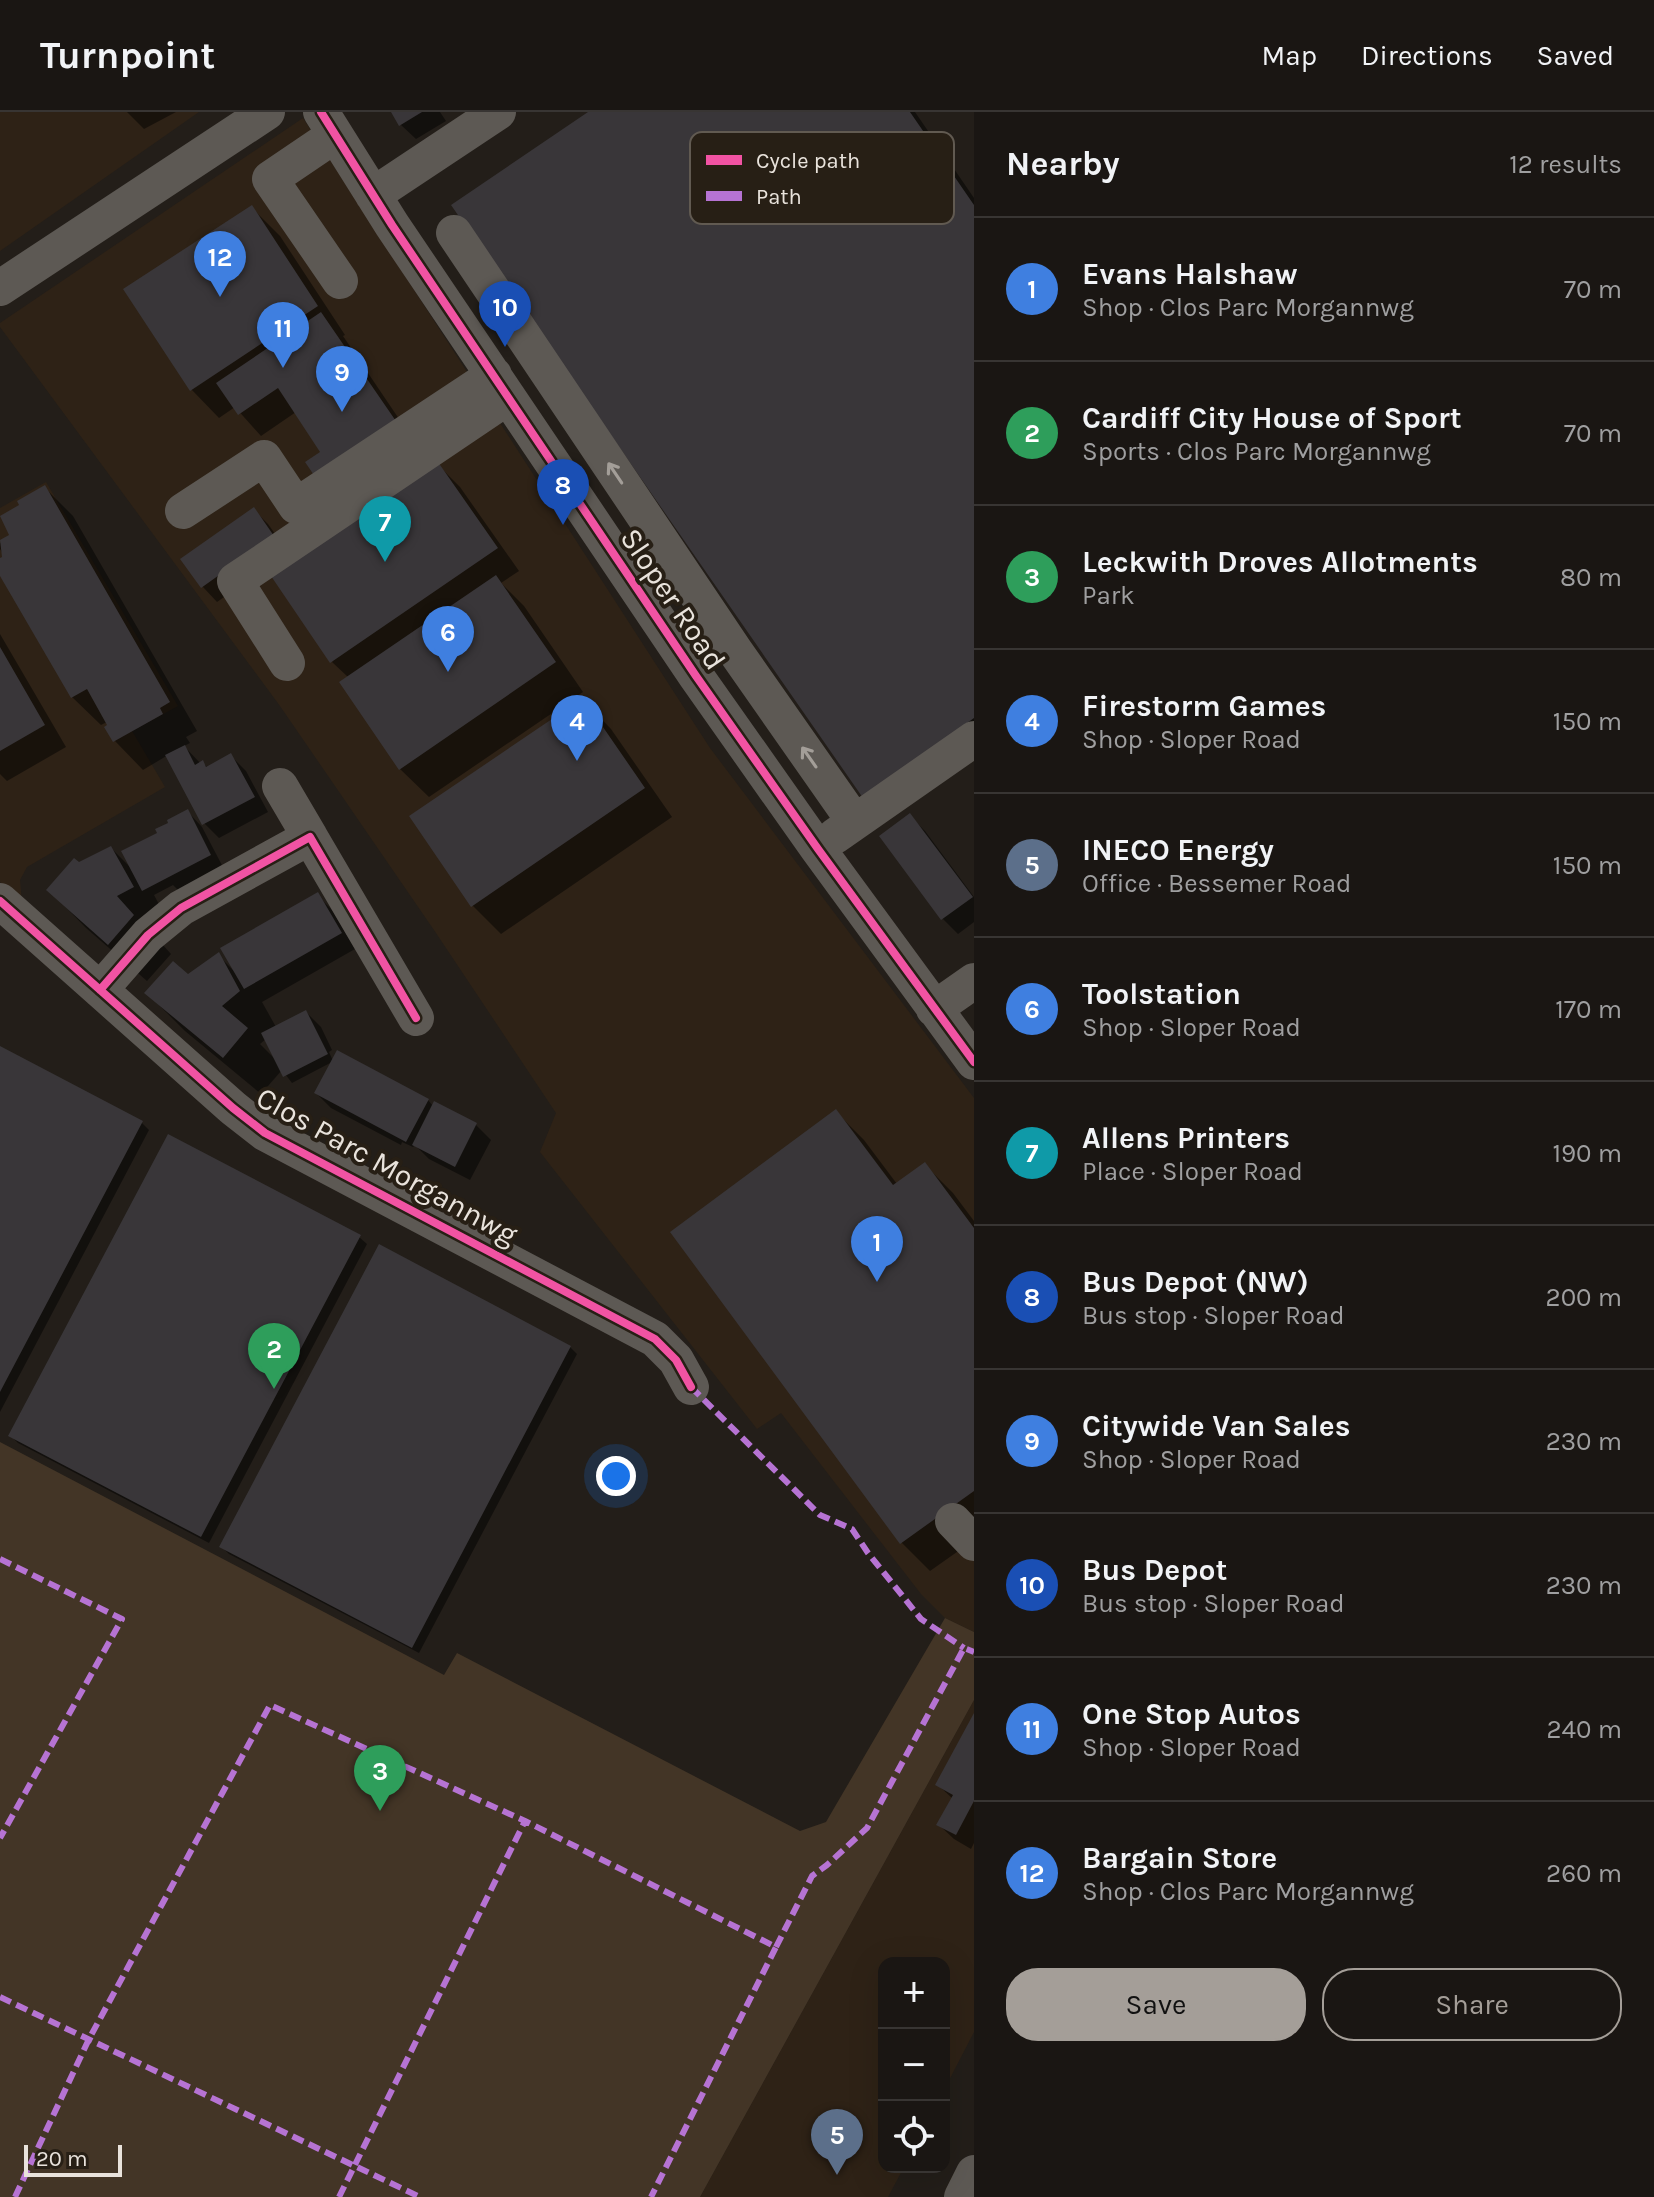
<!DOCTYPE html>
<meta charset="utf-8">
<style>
body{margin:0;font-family:Karla,sans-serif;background:#272321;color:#f1f3f6}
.controls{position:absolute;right:24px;bottom:24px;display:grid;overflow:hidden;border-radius:16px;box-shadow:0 8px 32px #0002}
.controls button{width:72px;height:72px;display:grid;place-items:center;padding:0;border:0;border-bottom:2px solid #383533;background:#1a1613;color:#f1f3f6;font:40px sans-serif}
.scale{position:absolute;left:24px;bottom:20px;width:98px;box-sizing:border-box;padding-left:8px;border:4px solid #e9e3dc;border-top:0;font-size:22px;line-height:28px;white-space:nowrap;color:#e9e3dc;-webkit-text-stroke:6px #271f15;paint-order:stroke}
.you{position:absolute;left:616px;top:1364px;width:28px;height:28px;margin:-20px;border:6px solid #fff;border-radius:50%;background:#1a73e8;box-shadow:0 0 0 12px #1a73e833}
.badge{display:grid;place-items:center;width:52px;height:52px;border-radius:50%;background:#a49e98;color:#fff;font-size:26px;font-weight:700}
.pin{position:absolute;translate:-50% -66px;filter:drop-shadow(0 2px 4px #0008)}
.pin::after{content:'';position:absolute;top:42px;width:28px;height:24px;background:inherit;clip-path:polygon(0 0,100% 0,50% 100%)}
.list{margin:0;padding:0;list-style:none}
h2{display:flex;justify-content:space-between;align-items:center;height:104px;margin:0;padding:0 32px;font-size:34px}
h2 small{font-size:26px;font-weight:400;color:#9f9fa0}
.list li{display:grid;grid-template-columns:52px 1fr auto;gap:24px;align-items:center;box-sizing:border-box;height:144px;padding:0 32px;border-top:2px solid #383533}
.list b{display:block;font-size:30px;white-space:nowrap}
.list p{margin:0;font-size:26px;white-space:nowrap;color:#9f9fa0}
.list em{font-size:26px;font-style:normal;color:#9f9fa0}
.actions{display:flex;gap:16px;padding:24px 32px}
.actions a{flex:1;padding:18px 0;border:2px solid #a49e98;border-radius:32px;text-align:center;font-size:28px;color:#a49e98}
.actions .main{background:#a49e98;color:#111}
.icon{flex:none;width:44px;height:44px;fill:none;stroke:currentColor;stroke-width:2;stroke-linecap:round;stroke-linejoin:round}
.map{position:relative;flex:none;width:974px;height:2085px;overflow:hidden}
header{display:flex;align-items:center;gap:48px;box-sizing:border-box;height:112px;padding:0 40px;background:#1a1613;border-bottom:2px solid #383533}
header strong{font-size:38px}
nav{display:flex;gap:44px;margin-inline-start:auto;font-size:28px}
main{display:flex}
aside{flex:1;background:#1a1613}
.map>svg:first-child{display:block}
.built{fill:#2e2216}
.green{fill:#433526}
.shadow{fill:#0007;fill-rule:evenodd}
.building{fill:#393639}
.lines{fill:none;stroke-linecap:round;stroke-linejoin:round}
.minor{stroke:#5d5954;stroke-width:36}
.quiet{stroke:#b673d3;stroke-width:6;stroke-dasharray:12 6;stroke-linecap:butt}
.cycleway-casing{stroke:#271f15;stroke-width:13}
.cycleway{stroke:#f153a3;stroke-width:8}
.oneway{stroke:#a39e98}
.labels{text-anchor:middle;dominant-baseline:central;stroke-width:8;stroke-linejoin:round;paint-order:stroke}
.street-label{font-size:30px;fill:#e9e3dc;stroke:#271f15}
.key{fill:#271f15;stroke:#615a51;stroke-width:2}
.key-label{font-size:22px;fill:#e9e3dc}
</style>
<header>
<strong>Turnpoint</strong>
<nav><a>Map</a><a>Directions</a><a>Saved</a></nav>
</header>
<main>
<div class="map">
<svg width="974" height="2085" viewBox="0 0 974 2085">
<rect width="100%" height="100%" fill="#231e19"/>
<path class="built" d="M 0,0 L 199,0 L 0,139 Z
M 303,6 L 710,636 L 974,986 L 974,1520 L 945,1506 L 921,1482 L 781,1301 L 757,1317 L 540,1040 L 556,1001 L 436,821 L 280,594 L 0,215 L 0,211 Z
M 46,370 L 178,594 L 132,619 L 165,675 L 27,755 L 20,768 L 22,791 L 0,770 L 0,396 Z
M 974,1588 L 974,1920 L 944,1978 L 944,1851 L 884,1851 L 884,2055 L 904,2055 L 888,2085 L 700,2085 Z"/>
<path class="green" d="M 0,1330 L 444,1563 L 457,1541 L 800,1719 L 826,1710 L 945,1506 L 974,1520 L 974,1588 L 700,2085 L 0,2085 Z"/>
<path class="shadow" d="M 127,0 L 176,0 L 144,17 Z
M 393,0 L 440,0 L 446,9 L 416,27 L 401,13 Z
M 592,0 L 915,0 L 974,86 L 974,644 Z
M 251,95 L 280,124 L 345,223 L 343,224 L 420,338 L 323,341 L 296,300 L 261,324 L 235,295 L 219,306 L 191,277 Z
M 438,353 L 460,375 L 519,459 L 501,471 L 524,494 L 583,580 L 429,685 L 400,657 L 349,566 L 332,550 Z
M 45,376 L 73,404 L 197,619 L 186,625 L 190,631 L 184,634 L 201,652 L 203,651 L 208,656 L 231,644 L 246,659 L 268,700 L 219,726 L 204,711 L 168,643 L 143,658 L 115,629 L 107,616 L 110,614 L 107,610 L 101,613 L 72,585 L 0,460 L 0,448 L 5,445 L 0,437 L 0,431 L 12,424 Z
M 253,397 L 268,412 L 288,440 L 217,490 L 203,475 L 183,448 Z
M 0,522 L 66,635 L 7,669 L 0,662 Z
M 583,588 L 611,617 L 672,705 L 501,822 L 473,794 L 412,705 Z
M 188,700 L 202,715 L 225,759 L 181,781 L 173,773 L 154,783 L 170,813 L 153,822 L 171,842 L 147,869 L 86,816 L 49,778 L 79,753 L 111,736 L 133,758 L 160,722 Z
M 910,704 L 925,719 L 974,785 L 974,810 L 958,822 L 943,807 L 882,725 Z
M 317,783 L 332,798 L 355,837 L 262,890 L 276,915 L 306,900 L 321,915 L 332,938 L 329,940 L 333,949 L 428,988 L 433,994 L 435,991 L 476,1013 L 491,1028 L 470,1068 L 429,1047 L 415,1033 L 413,1035 L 402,1030 L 401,1033 L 331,996 L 316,981 L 332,950 L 292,971 L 282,958 L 261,982 L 185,919 L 147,881 L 187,865 L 218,843 L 233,858 ZM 266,927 L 275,947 L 260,932 Z
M 0,936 L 142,1011 L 149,1018 L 0,1300 Z
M 836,1000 L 864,1028 L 897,1072 L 925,1053 L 953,1081 L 974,1109 L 974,1428 L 930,1459 L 902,1431 Z
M 359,1125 L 367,1132 L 209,1431 L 18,1331 L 11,1324 Z
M 570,1235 L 577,1242 L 419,1541 L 229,1442 L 222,1435 Z
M 974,1606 L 974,1731 L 971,1737 L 954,1727 L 939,1713 L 953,1687 L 938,1673 Z"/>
<path class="building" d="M 391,0 L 422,0 L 399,14 Z
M 588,0 L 910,0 L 974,93 L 974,606 L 863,686 L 451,93 Z
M 252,93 L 318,194 L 190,279 L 123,177 Z
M 321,200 L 400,315 L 318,369 L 305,350 L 320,340 L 278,276 L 238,303 L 216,271 Z
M 438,350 L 498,436 L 330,551 L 271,464 Z
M 45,373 L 170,590 L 160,596 L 163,602 L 113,630 L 104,615 L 107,613 L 87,577 L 71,586 L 0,464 L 0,446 L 2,445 L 0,428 L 9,423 L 0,404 L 19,393 L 17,389 Z
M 254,395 L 274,424 L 201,476 L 180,447 Z
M 496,463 L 556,550 L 399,658 L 339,570 Z
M 0,535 L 45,613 L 0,639 Z
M 583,586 L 645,676 L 471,795 L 409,704 Z
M 185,633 L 195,653 L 203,648 L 206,655 L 231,641 L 255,685 L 202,713 L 165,643 Z
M 188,697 L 211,743 L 142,779 L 121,739 L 157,721 L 155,717 L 168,711 L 167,708 Z
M 910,701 L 973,785 L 941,808 L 879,724 Z
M 111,734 L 134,775 L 117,784 L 134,803 L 108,833 L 46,778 L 74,746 L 79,750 Z
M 318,780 L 342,821 L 244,877 L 220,836 Z
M 219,840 L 240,879 L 222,894 L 248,916 L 223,946 L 144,881 L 173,849 L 188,862 Z
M 306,898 L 328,942 L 283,965 L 261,921 Z
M 0,934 L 143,1009 L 0,1280 Z
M 337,938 L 429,987 L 406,1030 L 314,981 Z
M 434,989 L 477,1011 L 455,1055 L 412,1033 Z
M 836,997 L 893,1073 L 925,1050 L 974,1116 L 974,1379 L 900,1432 L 670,1120 Z
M 168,1022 L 361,1123 L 201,1425 L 8,1324 Z
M 379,1132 L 571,1234 L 412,1536 L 219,1435 Z
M 974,1601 L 974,1689 L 956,1723 L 936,1713 L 953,1683 L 935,1673 Z"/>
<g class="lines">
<path class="minor" d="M 321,0 L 392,113 L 696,564 L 818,737 L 974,950
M 335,23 L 270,67 L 340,169
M 373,83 L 498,0
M 454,121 L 735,539 L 854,709
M 0,176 L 267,0
M 183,399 L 264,346 L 296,394 L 494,263
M 287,551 L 235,469 L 508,285
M 280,674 L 310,725
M 835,724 L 974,627
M 0,789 L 233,996 L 265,1021 L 655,1227 L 676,1248 L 691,1275
M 100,878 L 148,823 L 181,796 L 310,725 L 416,906
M 934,897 L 974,869
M 953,1409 L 974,1431
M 962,2085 L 974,2061"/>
<path class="quiet" d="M 691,1275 L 820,1403 L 852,1417 L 868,1441 L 921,1507 L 964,1536
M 0,1447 L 122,1507 L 0,1726
M 776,1835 L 812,1764 L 827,1753 L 867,1716 L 964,1536 L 974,1540
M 0,1885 L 420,2085
M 15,2085 L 89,1927 L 270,1593 L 525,1709 L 776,1835 L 651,2085
M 339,2085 L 525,1709"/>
<g class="cycleway-casing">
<path id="cycleway" d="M 321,0 L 392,113 L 696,564 L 818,737 L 974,950
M 0,789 L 233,996 L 265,1021 L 655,1227 L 676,1248 L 691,1275
M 100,878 L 148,823 L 181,796 L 310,725 L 416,906"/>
</g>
<use href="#cycleway" class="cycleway"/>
</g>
<defs><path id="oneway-shaft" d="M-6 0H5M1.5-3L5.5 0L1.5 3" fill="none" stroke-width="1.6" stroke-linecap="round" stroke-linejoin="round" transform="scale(2)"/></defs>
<g class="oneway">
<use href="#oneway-shaft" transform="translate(615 361) rotate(-124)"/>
<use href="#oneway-shaft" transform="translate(809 645) rotate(-125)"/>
</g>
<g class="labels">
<g class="street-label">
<text transform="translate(673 487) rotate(56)">Sloper Road</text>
<text transform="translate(387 1054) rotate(29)">Clos Parc Morgannwg</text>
</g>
</g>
<rect x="690" y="20" width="264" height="92" rx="12" class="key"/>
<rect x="706" y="43" width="36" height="10" fill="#f153a3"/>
<rect x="706" y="79" width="36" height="10" fill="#b673d3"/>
<g class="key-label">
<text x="756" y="56">Cycle path</text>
<text x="756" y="92">Path</text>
</g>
</svg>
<div class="controls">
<button>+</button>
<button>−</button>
<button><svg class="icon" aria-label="locate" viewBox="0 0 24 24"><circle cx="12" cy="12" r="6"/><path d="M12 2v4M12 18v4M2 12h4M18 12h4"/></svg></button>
</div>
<div class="scale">20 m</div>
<div class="you"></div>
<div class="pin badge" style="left:877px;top:1170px;background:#3f7fe0">1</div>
<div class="pin badge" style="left:274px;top:1277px;background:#2e9e5b">2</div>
<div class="pin badge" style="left:380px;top:1699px;background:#2e9e5b">3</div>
<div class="pin badge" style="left:577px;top:649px;background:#3f7fe0">4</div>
<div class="pin badge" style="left:837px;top:2063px;background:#5c6f8a">5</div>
<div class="pin badge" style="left:448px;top:560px;background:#3f7fe0">6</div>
<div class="pin badge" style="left:385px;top:450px;background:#0f9aa8">7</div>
<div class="pin badge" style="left:563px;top:413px;background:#1a4fb4">8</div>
<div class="pin badge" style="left:342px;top:300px;background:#3f7fe0">9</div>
<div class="pin badge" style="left:505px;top:235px;background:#1a4fb4">10</div>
<div class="pin badge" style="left:283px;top:256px;background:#3f7fe0">11</div>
<div class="pin badge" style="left:220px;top:185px;background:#3f7fe0">12</div>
</div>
<aside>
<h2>Nearby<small>12 results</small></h2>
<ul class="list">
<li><span class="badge" style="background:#3f7fe0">1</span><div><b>Evans Halshaw</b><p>Shop · Clos Parc Morgannwg</p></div><em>70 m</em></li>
<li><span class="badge" style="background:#2e9e5b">2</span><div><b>Cardiff City House of Sport</b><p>Sports · Clos Parc Morgannwg</p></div><em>70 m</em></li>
<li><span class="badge" style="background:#2e9e5b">3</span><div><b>Leckwith Droves Allotments</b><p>Park</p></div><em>80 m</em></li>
<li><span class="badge" style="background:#3f7fe0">4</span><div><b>Firestorm Games</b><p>Shop · Sloper Road</p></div><em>150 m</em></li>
<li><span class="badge" style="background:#5c6f8a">5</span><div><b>INECO Energy</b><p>Office · Bessemer Road</p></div><em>150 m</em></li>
<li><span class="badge" style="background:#3f7fe0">6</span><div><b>Toolstation</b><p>Shop · Sloper Road</p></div><em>170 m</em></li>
<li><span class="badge" style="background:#0f9aa8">7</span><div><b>Allens Printers</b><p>Place · Sloper Road</p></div><em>190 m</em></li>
<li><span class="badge" style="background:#1a4fb4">8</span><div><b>Bus Depot (NW)</b><p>Bus stop · Sloper Road</p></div><em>200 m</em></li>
<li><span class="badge" style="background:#3f7fe0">9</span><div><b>Citywide Van Sales</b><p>Shop · Sloper Road</p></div><em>230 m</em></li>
<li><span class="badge" style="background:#1a4fb4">10</span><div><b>Bus Depot</b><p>Bus stop · Sloper Road</p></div><em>230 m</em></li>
<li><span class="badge" style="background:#3f7fe0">11</span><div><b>One Stop Autos</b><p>Shop · Sloper Road</p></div><em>240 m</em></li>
<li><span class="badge" style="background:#3f7fe0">12</span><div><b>Bargain Store</b><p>Shop · Clos Parc Morgannwg</p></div><em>260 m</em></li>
</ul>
<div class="actions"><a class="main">Save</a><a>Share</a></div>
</aside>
</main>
